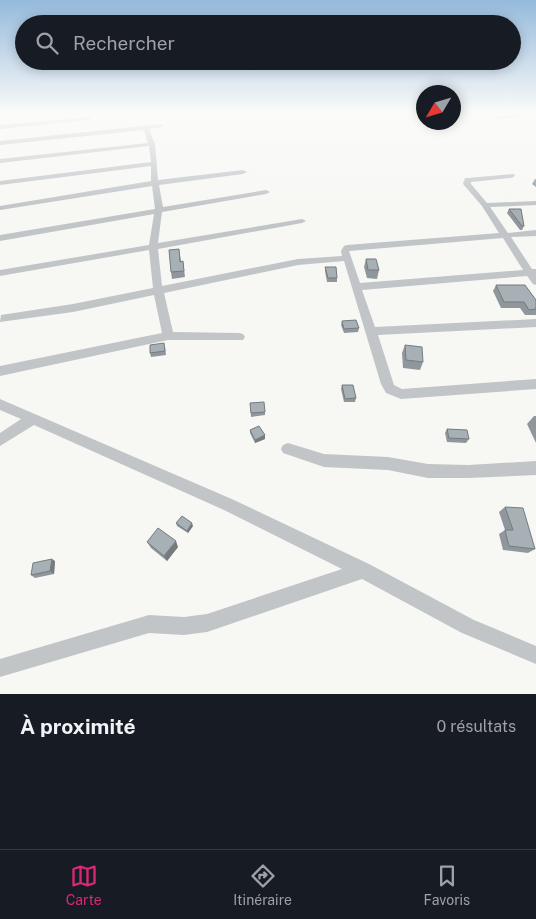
<!DOCTYPE html>
<html lang="fr">
<meta charset="utf-8">
<style>
body{margin:0;font-family:"Public Sans",sans-serif;background:#242831;color:#f1f3f6}
.compass{position:absolute;left:416px;top:85px;width:45px;height:45px;border-radius:50%;background:#171b24;box-shadow:0 2px 12px #0003;rotate:232deg}
.list{margin:0;padding:0;list-style:none}
h2{display:flex;justify-content:space-between;align-items:center;height:65px;margin:0;padding:0 20px;font-size:21px}
h2 small{font-size:16px;font-weight:400;color:#9ea1a6}
.icon{flex:none;width:28px;height:28px;fill:none;stroke:currentColor;stroke-width:2;stroke-linecap:round;stroke-linejoin:round}
.map{position:relative;flex:none;width:536px;height:694px;overflow:hidden}
.search{position:absolute;background:#171b24;box-shadow:0 2px 12px #0003;left:15px;right:15px;top:15px;height:55px;display:flex;align-items:center;gap:12px;box-sizing:border-box;padding:0 18px;border-radius:28px;color:#9ea1a6;font-size:19px}
.sheet{height:155px;background:#171b24}
nav{display:flex;justify-content:space-around;align-items:center;box-sizing:border-box;height:70px;border-top:1px solid #363941;background:#171b24;font-size:14px;color:#9ea1a6}
nav a{display:grid;justify-items:center;gap:2px}
nav .on{color:#db2777}
.map>svg:first-child{display:block}
.lines{fill:none;stroke-linecap:round;stroke-linejoin:round}
.minor{fill:#c1c5c8;fill-rule:evenodd}
.wall{fill:#90979c}
.shaded-wall{fill:#757b7f}
.building{fill:#a7b0b5;stroke:#757b7f}
</style>
<div class="map">
<svg width="536" height="694" viewBox="0 0 536 694">
<rect width="100%" height="100%" fill="#f7f7f4"/>
<g class="lines">
<path class="minor" d="M 536,112 L 536,115 L 495,119 L 492,117 Z
M 91,117 L 89,120 L 0,129 L 0,125 Z
M 161,124 L 164,126 L 163,127 L 149,129 L 155,144 L 158,180 L 243,170 L 247,172 L 243,174 L 159,185 L 163,207 L 266,190 L 270,192 L 266,194 L 162,212 L 158,243 L 302,219 L 306,221 L 302,223 L 158,249 L 162,286 L 298,259 L 342,256 L 341,251 L 344,246 L 347,245 L 499,233 L 482,206 L 463,184 L 465,178 L 468,178 L 514,174 L 515,176 L 511,178 L 471,182 L 471,184 L 487,203 L 536,201 L 536,205 L 490,207 L 508,233 L 536,230 L 536,236 L 511,237 L 532,269 L 536,269 L 536,285 L 533,284 L 527,276 L 362,290 L 375,327 L 536,319 L 536,327 L 378,335 L 394,385 L 402,389 L 536,379 L 536,389 L 401,399 L 386,393 L 381,384 L 344,261 L 298,265 L 164,293 L 173,332 L 239,333 L 243,334 L 245,337 L 243,340 L 168,340 L 0,376 L 0,366 L 162,333 L 154,295 L 73,312 L 0,322 L 1,315 L 73,304 L 153,288 L 149,250 L 0,276 L 0,270 L 149,245 L 154,214 L 0,241 L 0,235 L 155,209 L 152,186 L 0,210 L 0,206 L 151,181 L 151,166 L 0,185 L 0,181 L 151,162 L 149,146 L 0,163 L 0,159 L 148,143 L 144,130 L 0,145 L 0,141 ZM 503,238 L 523,270 L 360,283 L 349,251 Z
M 0,399 L 234,500 L 369,564 L 474,620 L 536,646 L 536,664 L 462,633 L 362,579 L 207,632 L 184,635 L 149,633 L 0,677 L 0,659 L 149,615 L 184,617 L 207,614 L 342,569 L 224,510 L 34,425 L 0,446 L 0,433 L 21,419 L 0,410 Z
M 288,443 L 324,454 L 388,457 L 428,464 L 468,465 L 536,461 L 536,475 L 468,478 L 428,478 L 388,470 L 324,467 L 283,453 L 281,449 L 283,445 Z"/>
</g>
<path class="wall" d="M 535,179 L 536,179 L 536,187 L 532,184 Z
M 509,209 L 524,226 L 522,230 L 520,230 L 507,213 Z
M 179,249 L 181,261 L 183,261 L 185,277 L 172,279 L 171,272 Z
M 366,259 L 379,270 L 377,279 L 367,278 L 364,267 Z
M 325,267 L 337,278 L 337,282 L 327,282 L 325,271 Z
M 496,285 L 536,300 L 536,315 L 525,315 L 520,308 L 501,308 L 493,291 Z
M 342,321 L 359,328 L 358,332 L 344,333 L 341,325 Z
M 405,345 L 423,362 L 420,370 L 403,368 L 402,353 Z
M 165,347 L 166,355 L 151,357 L 150,353 Z
M 342,385 L 356,398 L 355,402 L 344,402 L 341,389 Z
M 250,403 L 265,412 L 265,415 L 251,417 Z
M 534,416 L 536,416 L 536,443 L 527,424 Z
M 447,429 L 469,439 L 466,443 L 447,442 L 445,433 Z
M 250,430 L 265,435 L 265,439 L 255,443 L 250,433 Z
M 505,507 L 535,549 L 528,553 L 503,550 L 499,534 L 505,530 L 499,512 Z
M 176,523 L 193,526 L 188,533 L 177,526 Z
M 147,542 L 178,547 L 167,561 L 151,548 Z
M 55,561 L 54,574 L 35,578 L 31,575 Z"/>
<path class="shaded-wall" d="M 265,435 L 265,439 L 255,443 L 255,440 Z
M 192,523 L 193,526 L 188,533 L 187,531 Z
M 176,541 L 178,547 L 167,561 L 164,556 Z
M 52,559 L 55,561 L 54,574 L 50,571 Z"/>
<path class="building" d="M 509,209 L 521,209 L 524,226 L 522,226 Z
M 179,249 L 180,262 L 183,261 L 184,271 L 171,272 L 169,250 Z
M 366,259 L 376,259 L 379,270 L 368,270 Z
M 325,267 L 336,267 L 337,278 L 328,278 Z
M 496,285 L 525,285 L 536,300 L 536,309 L 529,310 L 524,302 L 504,302 Z
M 356,320 L 359,328 L 344,329 L 342,321 Z
M 164,343 L 165,351 L 150,353 L 150,345 Z
M 405,345 L 422,347 L 423,362 L 406,360 Z
M 342,385 L 353,385 L 356,398 L 345,399 Z
M 264,402 L 265,412 L 251,413 L 250,403 Z
M 259,426 L 265,435 L 255,440 L 250,430 Z
M 447,429 L 467,430 L 469,439 L 449,438 Z
M 505,507 L 523,508 L 535,549 L 509,546 L 505,530 L 513,530 Z
M 182,516 L 192,523 L 187,531 L 176,523 Z
M 158,528 L 176,541 L 164,556 L 147,542 Z
M 52,559 L 50,571 L 31,575 L 33,563 Z"/>
<linearGradient id="sky" x2="0" y2="1"><stop stop-color="#95badb"/><stop offset="0.54" stop-color="#fbfbfa"/><stop offset="1" stop-color="#fbfbfa" stop-opacity="0"/></linearGradient>
<rect width="536" height="209" fill="url(#sky)"/>
</svg>
<svg class="compass" viewBox="-18 -18 36 36"><path d="M0-13l5 13h-10z" fill="#e53935"/><path d="M0 13l5-13h-10z" fill="#9ea1a6"/></svg>
<div class="search"><svg class="icon" aria-label="search" viewBox="0 0 24 24"><circle cx="10" cy="10" r="6"/><path d="M15 15l6 6"/></svg>Rechercher</div>
</div>
<section class="sheet">
<h2>À proximité<small>0 résultats</small></h2>
<ul class="list">
</ul>
</section>
<nav>
<a class="on"><svg class="icon" aria-label="map" viewBox="0 0 24 24"><path d="M3 6l6-2 6 2 6-2v14l-6 2-6-2-6 2zM9 4v14M15 6v14"/></svg>Carte</a>
<a><svg class="icon" aria-label="directions" viewBox="0 0 24 24"><path d="M12 3l9 9-9 9-9-9zM9 14v-3h6M13 9l2 2-2 2"/></svg>Itinéraire</a>
<a><svg class="icon" aria-label="saved" viewBox="0 0 24 24"><path d="M7 4h10v16l-5-4-5 4z"/></svg>Favoris</a>
</nav>
